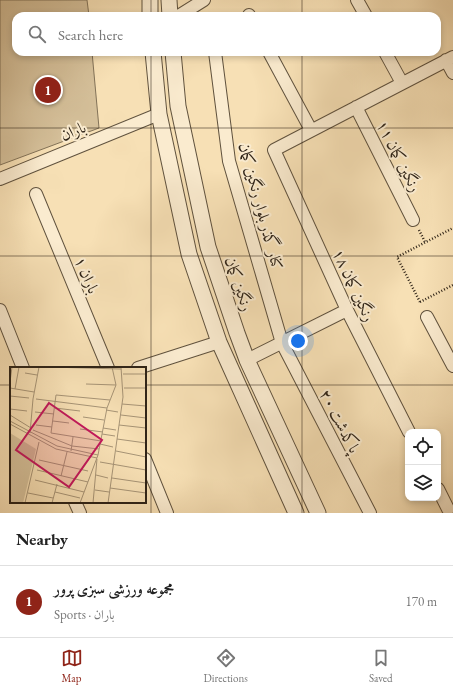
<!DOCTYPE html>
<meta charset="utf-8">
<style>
body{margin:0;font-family:"EB Garamond",Amiri,serif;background:#f2f2f2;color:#222}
.controls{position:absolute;right:12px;bottom:12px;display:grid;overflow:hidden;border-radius:8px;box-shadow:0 2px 6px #0003}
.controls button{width:36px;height:36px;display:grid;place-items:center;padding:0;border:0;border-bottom:1px solid #e0e0e0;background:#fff;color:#222;font:20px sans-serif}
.you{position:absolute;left:298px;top:341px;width:14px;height:14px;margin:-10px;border:3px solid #fff;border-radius:50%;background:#1a73e8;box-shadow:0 0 0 6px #1a73e833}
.badge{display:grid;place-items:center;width:26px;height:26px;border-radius:50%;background:#8f2418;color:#fff;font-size:13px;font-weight:700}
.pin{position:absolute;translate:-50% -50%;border:2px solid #fff;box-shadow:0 1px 4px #0006}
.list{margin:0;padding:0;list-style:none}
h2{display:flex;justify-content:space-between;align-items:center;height:52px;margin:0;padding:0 16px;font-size:17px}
h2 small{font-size:13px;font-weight:400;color:#767676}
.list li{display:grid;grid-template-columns:26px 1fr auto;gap:12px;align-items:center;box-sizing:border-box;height:72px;padding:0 16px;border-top:1px solid #e0e0e0}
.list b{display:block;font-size:15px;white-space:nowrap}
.list p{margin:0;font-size:13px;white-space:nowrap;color:#767676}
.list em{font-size:13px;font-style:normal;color:#767676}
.icon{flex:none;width:22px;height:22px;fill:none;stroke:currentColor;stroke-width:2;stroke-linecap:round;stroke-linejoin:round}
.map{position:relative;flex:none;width:453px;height:513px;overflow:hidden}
.search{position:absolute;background:#fff;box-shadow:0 2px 6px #0003;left:12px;right:12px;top:12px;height:44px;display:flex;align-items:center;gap:10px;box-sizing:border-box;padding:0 14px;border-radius:12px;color:#767676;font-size:15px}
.sheet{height:124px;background:#fff}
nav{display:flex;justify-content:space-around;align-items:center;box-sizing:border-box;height:56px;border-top:1px solid #e0e0e0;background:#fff;font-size:11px;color:#767676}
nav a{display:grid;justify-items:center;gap:2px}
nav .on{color:#8f2418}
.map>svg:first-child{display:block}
.garden{fill:#d5c09a;stroke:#827258}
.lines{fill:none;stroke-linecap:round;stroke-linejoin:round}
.minor-casing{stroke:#60523e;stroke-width:14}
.tertiary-casing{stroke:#60523e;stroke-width:17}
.path{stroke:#2e2317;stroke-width:2.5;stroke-dasharray:1 2;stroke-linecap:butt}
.minor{stroke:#faebcf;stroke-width:12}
.tertiary{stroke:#faebcf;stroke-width:15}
.grid{fill:none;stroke:#2e2317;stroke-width:1;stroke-opacity:0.55}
.labels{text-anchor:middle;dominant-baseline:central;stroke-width:4;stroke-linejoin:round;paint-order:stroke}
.street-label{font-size:16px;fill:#2e2317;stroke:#faebcf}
.inset-road{fill:none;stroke:#a79476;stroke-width:1}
.view{fill:#c2185b;fill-opacity:0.15;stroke:#c2185b;stroke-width:2}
.inset-edge{fill:none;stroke:#2e2317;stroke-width:2}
</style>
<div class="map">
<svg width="453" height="513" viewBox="0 0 453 513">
<rect width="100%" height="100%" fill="#f7e0b5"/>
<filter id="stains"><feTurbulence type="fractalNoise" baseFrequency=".005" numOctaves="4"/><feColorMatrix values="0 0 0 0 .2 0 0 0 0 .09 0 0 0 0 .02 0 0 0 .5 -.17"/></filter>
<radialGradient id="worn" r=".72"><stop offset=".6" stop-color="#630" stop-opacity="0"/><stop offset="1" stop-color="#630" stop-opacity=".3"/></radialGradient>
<path class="garden" d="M 0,0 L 87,0 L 89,16 L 16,16 L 16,52 L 92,52 L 99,128 L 0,165 Z"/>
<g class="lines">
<g class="minor-casing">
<path id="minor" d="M 357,0 L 366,16
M 249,15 L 249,16
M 176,16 L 180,15 L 204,0
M 215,52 L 229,161 L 282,343 L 370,513
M 269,52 L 311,130
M 385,52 L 402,83
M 446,60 L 453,73
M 356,107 L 413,220
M 0,179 L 159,114
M 36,194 L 108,368
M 0,310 L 23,368
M 427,317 L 453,366
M 247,360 L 347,310
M 138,368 L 219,342
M 409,432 L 347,310 L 274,150 L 453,57
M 145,459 L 167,513
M 438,489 L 448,509
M 75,502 L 80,513"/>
</g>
<g class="tertiary-casing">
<path id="tertiary" d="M 150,0 L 150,16
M 169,0 L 170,16
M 153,52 L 159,114 L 189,254 L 219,342 L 296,513
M 173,52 L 178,106 L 208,247 L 237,333 L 247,360 L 318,513"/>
</g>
<path class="path" d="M 419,230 L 425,242
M 420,302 L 397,257 L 453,228
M 420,302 L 453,285"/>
<use href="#minor" class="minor"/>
<use href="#tertiary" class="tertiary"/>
</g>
<path class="grid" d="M 151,0 L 151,16M 302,0 L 302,16M 151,52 L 151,513M 302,52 L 302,513M 0,128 L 453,128M 0,256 L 453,256M 0,385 L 11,385M 145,385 L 453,385"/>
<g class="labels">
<g class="street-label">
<text transform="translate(73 131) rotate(-22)">باران</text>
<text transform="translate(399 156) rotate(63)">رنگین کمان ۱۱</text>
<text transform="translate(261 206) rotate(75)">کنار گذر بلوار رنگین کمان</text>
<text transform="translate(87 275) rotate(67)">باران ۱</text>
<text transform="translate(239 284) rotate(71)">رنگین کمان</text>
<text transform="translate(354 285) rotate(65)">رنگین کمان ۱۸</text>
<text transform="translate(340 421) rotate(63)">پاکدشت ۲۰</text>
</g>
</g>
<g transform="translate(10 367)">
<rect width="136" height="136" fill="#f7e0b5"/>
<path d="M 0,66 L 26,82 L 13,136 L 0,136 Z" fill="#d5c09a"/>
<path class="inset-road" d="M 39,0 L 111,2M 15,6 L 27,8M 113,7 L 136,7M 0,15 L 2,0M 76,17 L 106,18M 0,21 L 24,25M 114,21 L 136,21M 5,22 L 9,0M 0,29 L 19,31M 26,32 L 97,41M 112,37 L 136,39M 45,41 L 70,44M 0,42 L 17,44M 96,43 L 108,45M 25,45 L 44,47M 0,48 L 21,61M 111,48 L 136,51M 73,50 L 94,53M 0,54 L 47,79 L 88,88M 43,54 L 59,56M 0,57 L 46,82 L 87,91M 26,58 L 42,60M 109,58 L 136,61M 93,61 L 106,63M 70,62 L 93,65M 23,63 L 62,79 L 89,82M 20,66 L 23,32 L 29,0M 92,67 L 105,69M 107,72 L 136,76M 91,74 L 41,66 L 46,28 L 100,33M 90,77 L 103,80M 61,84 L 63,70M 106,84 L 136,90M 29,93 L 78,104M 90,95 L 136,103M 27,103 L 78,115M 86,108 L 98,111M 51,109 L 57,85M 102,111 L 136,116M 25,113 L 74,125M 100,121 L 136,126M 85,123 L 99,125M 45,125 L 70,131M 18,126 L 43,131M 15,136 L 29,75M 42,136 L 47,117M 70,136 L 88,88 L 97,41 L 106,18 L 102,0M 83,136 L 87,92M 98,136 L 113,30 L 111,0"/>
<path class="view" d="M 39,36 L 92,73 L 59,120 L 6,83 Z"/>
<rect width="136" height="136" class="inset-edge"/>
</g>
<rect width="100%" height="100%" filter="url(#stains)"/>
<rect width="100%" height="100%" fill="url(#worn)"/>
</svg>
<div class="controls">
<button><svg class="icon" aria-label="locate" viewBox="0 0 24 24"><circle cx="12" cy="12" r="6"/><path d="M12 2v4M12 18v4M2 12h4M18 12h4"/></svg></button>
<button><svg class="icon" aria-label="layers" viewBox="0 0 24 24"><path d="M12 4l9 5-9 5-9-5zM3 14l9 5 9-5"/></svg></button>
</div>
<div class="you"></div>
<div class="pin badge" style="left:48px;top:90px">1</div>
<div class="search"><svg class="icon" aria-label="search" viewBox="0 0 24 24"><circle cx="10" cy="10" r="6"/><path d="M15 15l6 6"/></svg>Search here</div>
</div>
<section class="sheet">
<h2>Nearby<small></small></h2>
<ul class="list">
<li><span class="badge">1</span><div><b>مجموعه ورزشی سبزی پرور</b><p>Sports · باران</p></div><em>170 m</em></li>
</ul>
</section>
<nav>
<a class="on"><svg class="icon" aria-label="map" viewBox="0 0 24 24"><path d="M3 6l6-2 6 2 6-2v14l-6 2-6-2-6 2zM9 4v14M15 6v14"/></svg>Map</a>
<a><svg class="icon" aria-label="directions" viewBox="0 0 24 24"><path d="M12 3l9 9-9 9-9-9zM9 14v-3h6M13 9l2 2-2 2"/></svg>Directions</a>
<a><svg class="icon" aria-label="saved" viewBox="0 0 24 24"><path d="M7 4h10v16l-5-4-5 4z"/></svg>Saved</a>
</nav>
